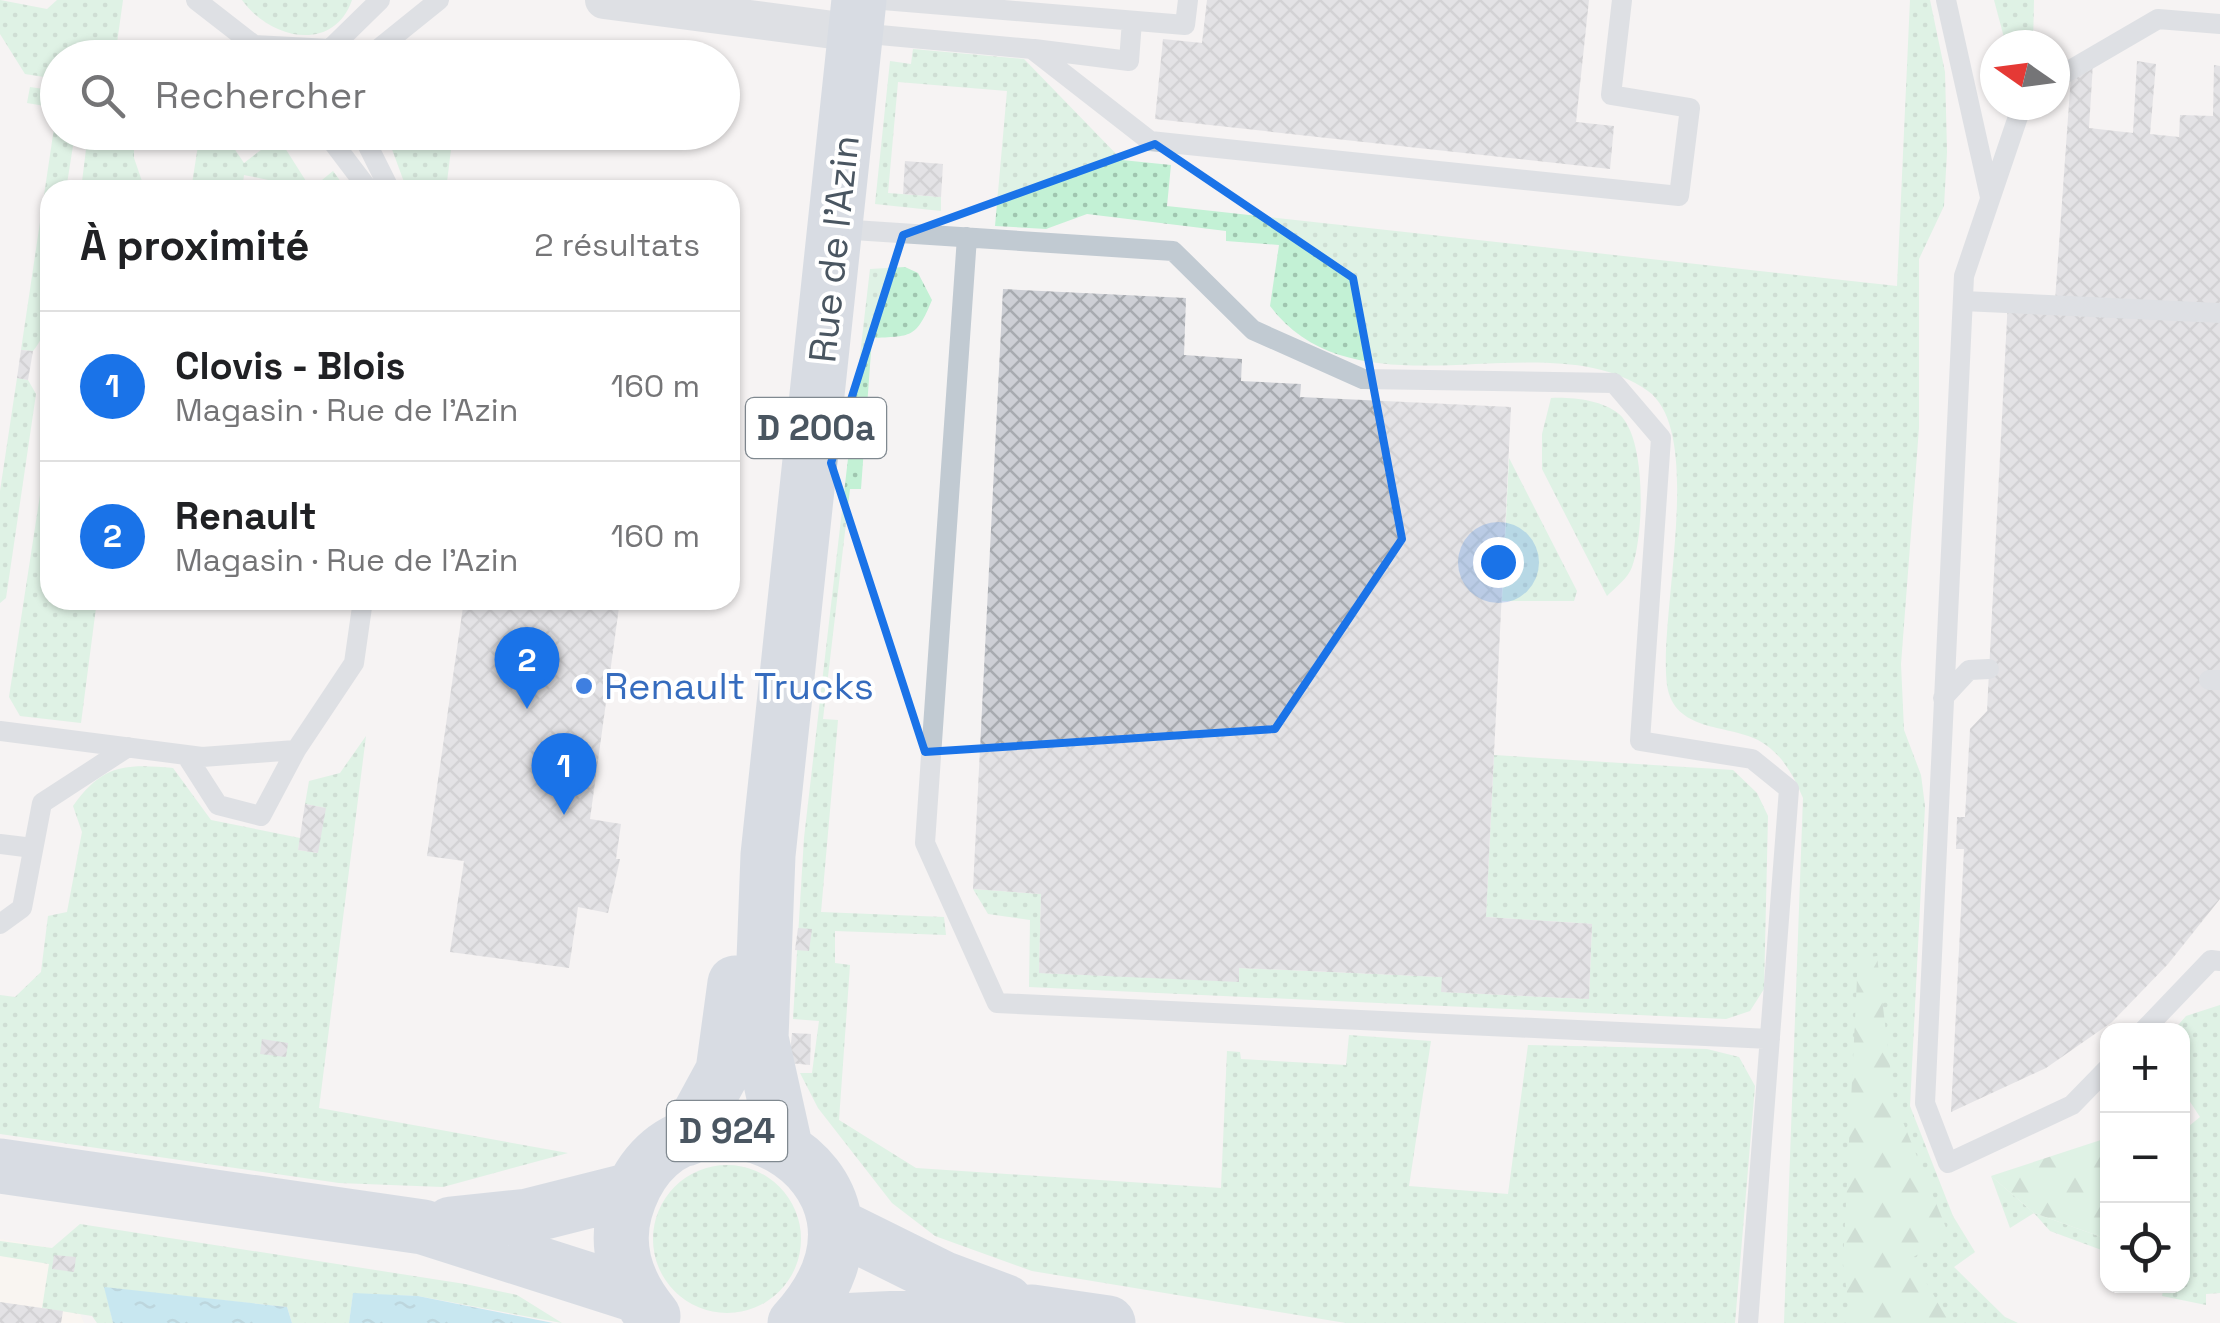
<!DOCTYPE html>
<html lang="fr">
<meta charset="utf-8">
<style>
body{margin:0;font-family:"Space Grotesk",sans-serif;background:#f6f6f6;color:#202124}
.controls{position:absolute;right:30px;bottom:30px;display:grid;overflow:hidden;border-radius:20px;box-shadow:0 2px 8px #0004}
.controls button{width:90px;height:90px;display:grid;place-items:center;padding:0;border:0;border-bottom:2px solid #e0e0e0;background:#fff;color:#202124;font:50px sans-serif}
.compass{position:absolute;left:1980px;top:30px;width:90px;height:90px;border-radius:50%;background:#fff;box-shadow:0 2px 8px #0004;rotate:284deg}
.you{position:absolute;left:1498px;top:562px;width:35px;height:35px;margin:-25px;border:8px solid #fff;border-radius:50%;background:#1a73e8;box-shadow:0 0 0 15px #1a73e833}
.badge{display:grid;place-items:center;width:65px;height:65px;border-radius:50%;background:#1a73e8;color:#fff;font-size:32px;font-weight:700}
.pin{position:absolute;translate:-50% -82px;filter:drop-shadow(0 2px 5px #0008)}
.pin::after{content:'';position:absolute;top:52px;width:35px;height:30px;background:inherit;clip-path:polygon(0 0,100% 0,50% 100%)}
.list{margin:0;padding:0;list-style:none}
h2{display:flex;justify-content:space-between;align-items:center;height:130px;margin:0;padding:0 40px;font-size:42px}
h2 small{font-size:32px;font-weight:400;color:#757577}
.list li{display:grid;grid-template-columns:65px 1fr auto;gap:30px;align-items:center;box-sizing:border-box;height:150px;padding:0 40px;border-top:2px solid #e0e0e0}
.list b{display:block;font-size:38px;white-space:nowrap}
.list p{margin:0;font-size:32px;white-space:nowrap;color:#757577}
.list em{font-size:32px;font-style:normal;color:#757577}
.icon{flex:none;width:55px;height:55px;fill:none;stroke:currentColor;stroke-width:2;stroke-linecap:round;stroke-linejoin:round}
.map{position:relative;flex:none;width:2220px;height:1323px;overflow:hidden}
.search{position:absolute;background:#fff;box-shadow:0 2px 8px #0004;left:40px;top:40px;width:700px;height:110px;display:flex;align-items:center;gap:25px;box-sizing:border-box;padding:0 35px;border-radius:55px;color:#757577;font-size:38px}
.panel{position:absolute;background:#fff;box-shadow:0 2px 8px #0004;left:40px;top:180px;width:700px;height:430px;border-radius:30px}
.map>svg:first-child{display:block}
.commercial{fill:#fdf9ef}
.green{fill:url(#green-dots)}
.forest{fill:url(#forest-firs)}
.water{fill:url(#water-ripples)}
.building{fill:url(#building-cross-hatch)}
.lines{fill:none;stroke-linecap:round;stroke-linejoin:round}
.service{stroke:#c1cad2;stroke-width:20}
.minor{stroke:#c1cad2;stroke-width:38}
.primary{stroke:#b3c2d1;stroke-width:55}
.marked{fill:none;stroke:#1a73e8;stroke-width:8;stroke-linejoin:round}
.shop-dot{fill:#3f7fe0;stroke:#fff;stroke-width:4}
.labels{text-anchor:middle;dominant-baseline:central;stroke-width:8;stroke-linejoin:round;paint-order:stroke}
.shield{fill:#fff;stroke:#808990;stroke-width:2.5}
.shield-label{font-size:35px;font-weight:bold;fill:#4a5661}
.street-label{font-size:38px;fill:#4a5661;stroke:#fff}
.shop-label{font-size:38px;fill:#366cbe;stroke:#fff;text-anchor:start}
</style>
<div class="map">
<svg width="2220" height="1323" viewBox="0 0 2220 1323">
<defs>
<pattern id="green-dots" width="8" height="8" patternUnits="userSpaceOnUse" patternTransform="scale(2.5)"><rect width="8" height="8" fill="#c3f1d5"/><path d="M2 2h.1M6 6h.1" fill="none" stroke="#a0c6b0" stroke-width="1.8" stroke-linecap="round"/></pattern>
<pattern id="forest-firs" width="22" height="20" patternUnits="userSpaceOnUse" patternTransform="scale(2.5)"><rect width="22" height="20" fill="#c3f1d5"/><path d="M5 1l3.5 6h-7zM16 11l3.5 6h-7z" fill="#a0c6b0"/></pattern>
<pattern id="water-ripples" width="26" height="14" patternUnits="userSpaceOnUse" patternTransform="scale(2.5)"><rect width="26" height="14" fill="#90daee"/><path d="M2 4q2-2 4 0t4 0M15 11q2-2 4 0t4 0" fill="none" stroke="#78b4c4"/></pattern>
<pattern id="building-cross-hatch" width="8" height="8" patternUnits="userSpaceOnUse" patternTransform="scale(2.5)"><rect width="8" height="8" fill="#cdcfd5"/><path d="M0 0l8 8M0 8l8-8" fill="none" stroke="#a8abb0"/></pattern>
</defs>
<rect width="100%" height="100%" fill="#f5f3f3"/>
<path class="commercial" d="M 0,1239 L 52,1248 L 84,1323 L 0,1323 Z"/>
<path class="green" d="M 0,0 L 47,9 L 57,0 L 123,0 L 115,57 L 58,58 L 57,79 L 25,74 L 0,34 Z
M 242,0 L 352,0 C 333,54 270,39 242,0 Z
M 1910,0 L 1930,0 L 1945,72 L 1947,152 L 1944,206 L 1919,259 L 1919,428 L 1901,664 L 1904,730 L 1921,775 L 1925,806 L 1910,1106 L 1953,1216 L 1975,1252 L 1954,1267 L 2005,1317 L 2018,1323 L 1784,1323 L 1803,798 C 1794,776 1781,752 1758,740 C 1726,724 1674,732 1667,685 C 1658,616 1706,433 1648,391 C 1546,318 1358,423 1270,306 L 1279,245 L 1226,241 L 1226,231 L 1087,214 L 1046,229 L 995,226 L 1007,91 L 898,82 L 888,193 L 941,197 L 941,211 L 875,204 L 890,61 L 911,64 L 913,49 L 1024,59 L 1122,160 L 1171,165 L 1167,206 L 1897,286 Z
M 1994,0 L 2034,0 L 2033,45 L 2006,45 Z
M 30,87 L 57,91 L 58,132 L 75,133 L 66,190 L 50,190 C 50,233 62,319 33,351 L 21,350 L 57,108 L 27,103 Z
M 223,132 L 244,163 L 278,137 L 311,189 L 333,171 L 347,190 L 316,190 L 244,175 L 242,190 L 191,190 L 200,133 Z
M 88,133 L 134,133 L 134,158 L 145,190 L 81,190 Z
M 386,133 L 453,133 L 446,190 L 407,190 Z
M 905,267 L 918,273 L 932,300 C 916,339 911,336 872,338 L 861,489 L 850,489 L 823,719 L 838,720 L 821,912 L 944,917 L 946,935 L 835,931 L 835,963 L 850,965 L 839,1120 L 916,1168 L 1221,1188 L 1227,1051 L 1240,1052 L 1241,1059 L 1346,1065 L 1349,1035 L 1431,1041 L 1409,1186 L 1508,1194 L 1528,1045 L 1707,1049 L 1739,1057 L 1755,1086 L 1735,1323 L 1346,1323 L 1032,1271 L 935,1236 L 892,1203 L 818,1108 L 800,1073 L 812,1073 L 819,1021 L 793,1019 L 804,838 L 870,269 Z
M 17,378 L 28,380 L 36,394 L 6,598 L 0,603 L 0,491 Z
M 1551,398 C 1572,397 1602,400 1619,414 C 1647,438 1644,535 1632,567 C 1628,578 1616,587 1607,596 L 1542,469 L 1542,434 Z
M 50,430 L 50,600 L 97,600 L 81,723 L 20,716 L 9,697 Z
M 1509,458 L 1577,591 L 1574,601 L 1502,601 Z
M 366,736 L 319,1108 L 568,1153 L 443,1187 L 339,1183 L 0,1134 L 0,995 L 15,997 L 41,972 L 48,916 L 67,912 L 82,832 L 73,806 C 103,764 125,764 173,768 L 211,820 L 300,838 L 298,850 L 317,853 L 325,808 L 305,804 L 309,781 L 340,773 Z
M 1494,755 L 1733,770 L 1757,793 L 1768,816 L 1764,989 L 1750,1011 L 1726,1019 L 1029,987 L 1030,920 L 988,914 L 973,889 L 1041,894 L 1039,973 L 1239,981 L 1239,968 L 1442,977 L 1442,992 L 1589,999 L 1592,924 L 1486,917 Z
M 2220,1005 L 2220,1293 L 2206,1294 L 2206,1305 L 2162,1296 L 2164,1286 L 2182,1286 L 2183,1131 L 2200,1117 L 2183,1091 L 2182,1030 L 2174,1030 L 2186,1016 Z
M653 1239a74 74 0 1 1 148 0a74 74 0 1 1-148 0Z
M 1991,1176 L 2034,1213 L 2107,1239 L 2107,1252 L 2050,1231 L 2034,1213 L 2010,1228 Z
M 80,1224 L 465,1284 L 517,1295 L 562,1323 L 418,1296 L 353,1294 L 349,1323 L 292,1323 L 287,1307 L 105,1288 L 113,1323 L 97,1323 L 92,1316 L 42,1308 L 49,1264 L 0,1256 L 0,1241 L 52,1248 Z"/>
<path class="forest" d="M 1877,956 L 1894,1100 L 1949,1235 L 1912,1258 L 1950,1323 L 1851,1323 L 1843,1264 L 1858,959 Z
M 2107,1138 L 2107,1239 L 2034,1213 L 1991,1176 Z"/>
<path class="water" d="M 104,1287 L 287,1307 L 292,1323 L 113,1323 Z
M 353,1293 L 418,1296 L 553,1323 L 349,1323 Z"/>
<path class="building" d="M 1207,0 L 1589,0 L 1576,122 L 1614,126 L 1610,169 L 1155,119 L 1163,39 L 1202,43 Z
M 2072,61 L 2093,63 L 2089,128 L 2133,133 L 2137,61 L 2156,64 L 2150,134 L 2179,137 L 2180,115 L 2213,116 L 2214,65 L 2220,66 L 2220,899 L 2168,964 L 2112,1022 L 2046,1068 L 1951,1112 L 1964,849 L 1956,849 L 1957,817 L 1965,817 L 1970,729 L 1987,711 L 2008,299 L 2055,301 Z
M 905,161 L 943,164 L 941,197 L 903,194 Z
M 1003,289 L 1186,298 L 1184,355 L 1242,359 L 1241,381 L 1301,384 L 1300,397 L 1511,407 L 1486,917 L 1592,924 L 1589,999 L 1441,992 L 1442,977 L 1239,968 L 1239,982 L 1039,973 L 1041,894 L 973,889 Z
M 21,350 L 33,351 L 28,380 L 17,378 Z
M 464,600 L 620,600 L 590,819 L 621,824 L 616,859 L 620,859 L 608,913 L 578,907 L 569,968 L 450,952 L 464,861 L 427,856 Z
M 305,804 L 326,808 L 318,853 L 298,850 Z
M 798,928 L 812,929 L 809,951 L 795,950 Z
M 792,1033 L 811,1034 L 810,1065 L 789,1063 Z
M 262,1039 L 288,1043 L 286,1057 L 260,1054 Z
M 54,1255 L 76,1257 L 74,1272 L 52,1269 Z
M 0,1302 L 63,1311 L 61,1323 L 0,1323 Z"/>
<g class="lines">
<path class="service" d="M 196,0 L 254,45 L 330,49 L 380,0
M 883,0 L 1185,25 L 1188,0
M 1946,0 L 1990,197
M 858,33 L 1032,49 L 1150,141 L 1679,196 L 1690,108 L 1611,95 L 1622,0
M 1034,49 L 1129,61 L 1132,21
M 367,58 L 439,0
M 2055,79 L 2158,19 L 2220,24
M 2022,105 L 1964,276 L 1925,1103 L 1948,1163 L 2072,1105 L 2108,1068
M 325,132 L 369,190
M 361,132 L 390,190
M 838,229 L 1173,251 L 1253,330 L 1363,379 L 1614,383 L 1661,438 L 1640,741 L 1752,759 L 1789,789 L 1748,1323
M 967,237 L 925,843 L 997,1003 L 1770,1039
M 1963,301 L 2220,313
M 2209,680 L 2220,680
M 1943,698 L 1969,670 L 1989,669
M 0,731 L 202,757 L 296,750 L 354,663 L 363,600
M 186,755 L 218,805 L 261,816 L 296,750
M 0,844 L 33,848
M 0,924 L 22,908 L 42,803 L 128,747
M 2144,1030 L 2211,960 L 2220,961"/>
<path class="minor" d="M 604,0 L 856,33"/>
<path class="primary" d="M 686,1139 L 723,1071 L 735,983
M 785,1146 L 761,1038 L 768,855 L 859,0
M 0,1166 L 423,1227 L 636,1295
M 451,1224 L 528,1216 L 631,1190
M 835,1225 L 942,1278 L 1006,1302
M 653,1316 C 628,1286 614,1250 625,1211 C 674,1041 934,1172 795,1323
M 795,1323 L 1032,1312 L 1108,1323"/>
</g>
<path d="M0 0H2220V1323H0ZM 1155,144 L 1353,278 L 1402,539 L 1275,729 L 925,752 L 831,463 L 903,235 Z" fill="#f5f3f3" fill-opacity=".55" fill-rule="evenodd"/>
<path class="marked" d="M 1155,144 L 1353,278 L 1402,539 L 1275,729 L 925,752 L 831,463 L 903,235 Z"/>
<circle class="shop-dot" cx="584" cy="686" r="10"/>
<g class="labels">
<g class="shield">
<rect x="746" y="398" width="140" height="60" rx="8"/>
<rect x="667" y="1101" width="120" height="60" rx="8"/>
</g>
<g class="shield-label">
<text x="816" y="428">D 200a</text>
<text x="727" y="1131">D 924</text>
</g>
<g class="street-label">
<text transform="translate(834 249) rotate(-84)">Rue de l'Azin</text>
</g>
<g class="shop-label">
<text x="604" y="686">Renault Trucks</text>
</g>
</g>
</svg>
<div class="controls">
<button>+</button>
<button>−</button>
<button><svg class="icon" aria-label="locate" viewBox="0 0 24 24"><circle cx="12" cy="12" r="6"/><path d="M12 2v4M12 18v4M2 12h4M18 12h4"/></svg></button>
</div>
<svg class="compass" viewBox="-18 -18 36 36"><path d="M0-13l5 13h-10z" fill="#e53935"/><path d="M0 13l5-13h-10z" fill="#757577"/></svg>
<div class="you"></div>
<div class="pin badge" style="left:564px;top:815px">1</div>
<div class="pin badge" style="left:527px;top:709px">2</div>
<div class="search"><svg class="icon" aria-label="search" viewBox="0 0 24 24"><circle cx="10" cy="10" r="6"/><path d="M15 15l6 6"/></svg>Rechercher</div>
<section class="panel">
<h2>À proximité<small>2 résultats</small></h2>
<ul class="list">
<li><span class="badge">1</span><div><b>Clovis - Blois</b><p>Magasin · Rue de l'Azin</p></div><em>160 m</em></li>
<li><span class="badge">2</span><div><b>Renault</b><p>Magasin · Rue de l'Azin</p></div><em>160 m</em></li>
</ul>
</section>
</div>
